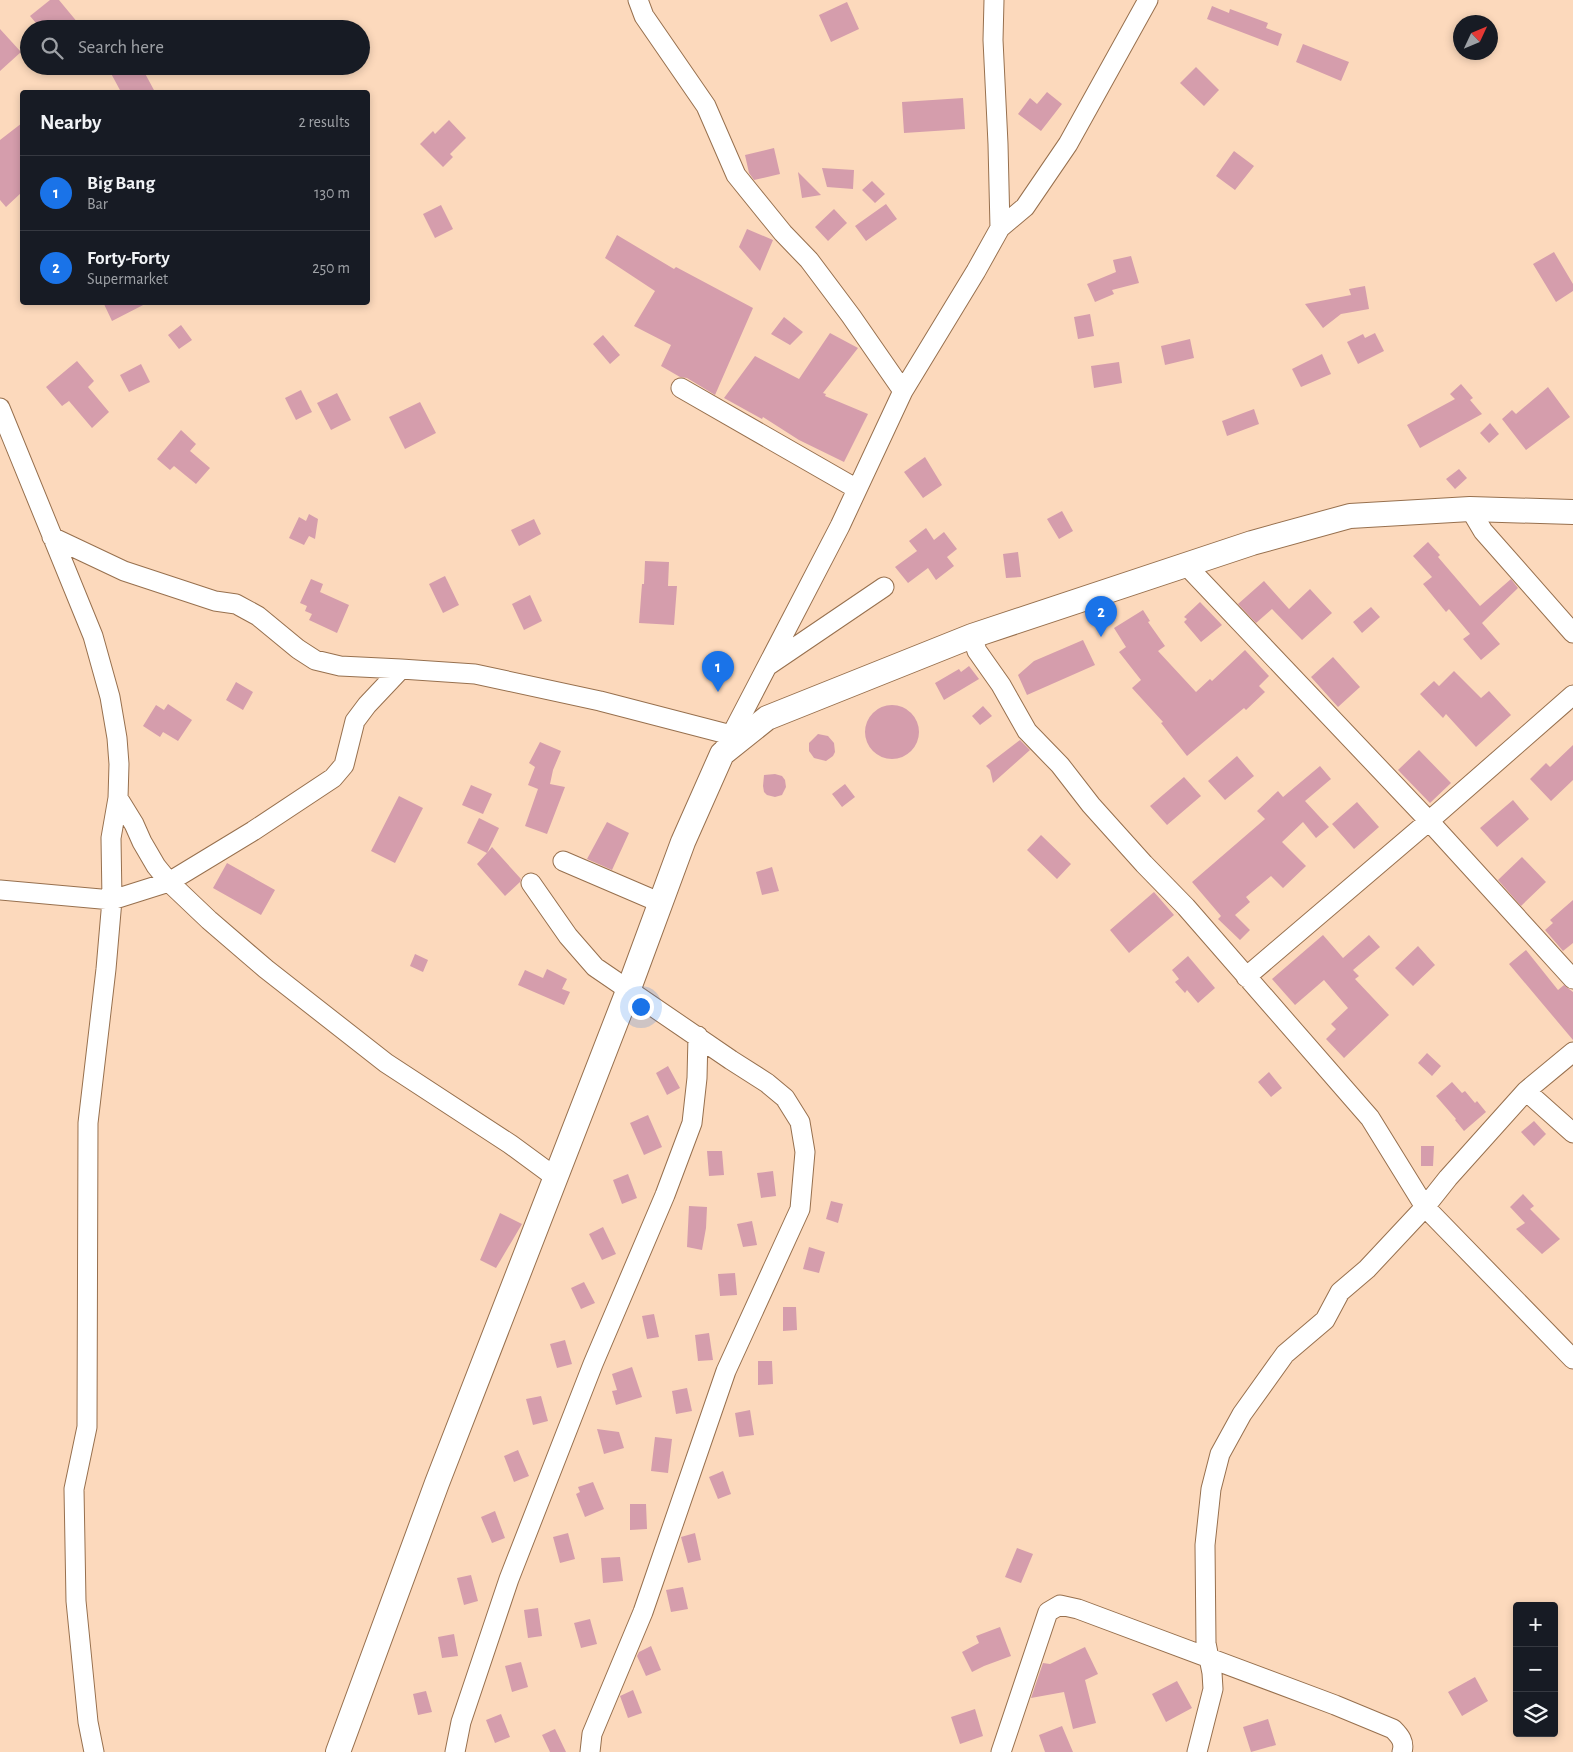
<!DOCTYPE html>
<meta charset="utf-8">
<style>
body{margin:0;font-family:"Alegreya Sans",sans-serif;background:#242831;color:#f1f3f6}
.controls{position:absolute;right:15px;bottom:15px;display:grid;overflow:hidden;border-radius:5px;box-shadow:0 2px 8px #0003}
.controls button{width:45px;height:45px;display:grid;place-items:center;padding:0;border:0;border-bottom:1px solid #363941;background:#171b24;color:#f1f3f6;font:25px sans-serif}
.compass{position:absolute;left:1453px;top:15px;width:45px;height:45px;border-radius:50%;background:#171b24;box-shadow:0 2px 8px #0003;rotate:46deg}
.you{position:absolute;left:640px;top:1006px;width:18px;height:18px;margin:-12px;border:4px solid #fff;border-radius:50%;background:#1a73e8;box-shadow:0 0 0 8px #1a73e833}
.badge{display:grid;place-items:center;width:32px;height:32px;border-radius:50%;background:#1a73e8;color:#fff;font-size:16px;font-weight:700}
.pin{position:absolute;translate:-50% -41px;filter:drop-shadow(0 1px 2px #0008)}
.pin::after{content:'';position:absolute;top:26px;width:18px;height:15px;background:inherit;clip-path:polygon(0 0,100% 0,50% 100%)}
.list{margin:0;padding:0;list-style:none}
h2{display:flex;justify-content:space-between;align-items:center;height:65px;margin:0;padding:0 20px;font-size:21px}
h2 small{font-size:16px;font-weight:400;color:#9ea1a6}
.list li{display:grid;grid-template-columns:32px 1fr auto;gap:15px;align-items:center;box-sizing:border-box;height:75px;padding:0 20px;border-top:1px solid #363941}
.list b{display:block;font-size:19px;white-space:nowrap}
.list p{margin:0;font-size:16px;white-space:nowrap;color:#9ea1a6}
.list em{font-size:16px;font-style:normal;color:#9ea1a6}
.icon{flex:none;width:28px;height:28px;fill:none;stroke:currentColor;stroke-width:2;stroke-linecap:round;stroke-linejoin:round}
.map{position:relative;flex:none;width:1573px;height:1752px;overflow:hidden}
.search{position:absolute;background:#171b24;box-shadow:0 2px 8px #0003;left:20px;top:20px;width:350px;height:55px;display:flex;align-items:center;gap:12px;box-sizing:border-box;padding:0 18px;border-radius:28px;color:#9ea1a6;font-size:19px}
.panel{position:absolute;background:#171b24;box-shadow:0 2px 8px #0003;left:20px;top:90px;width:350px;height:215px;border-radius:5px}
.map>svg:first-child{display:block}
.building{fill:#d59dac}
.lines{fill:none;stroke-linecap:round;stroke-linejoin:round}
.minor-casing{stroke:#97704e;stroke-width:21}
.tertiary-casing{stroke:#97704e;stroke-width:26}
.minor{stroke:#fff;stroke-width:19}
.tertiary{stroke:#fff;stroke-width:24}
</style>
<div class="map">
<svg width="1573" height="1752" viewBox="0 0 1573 1752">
<rect width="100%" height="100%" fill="#fcd9bc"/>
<path class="building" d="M 50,0 L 59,0 L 83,29 L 41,29 L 30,16 Z
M 847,2 L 859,29 L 831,42 L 819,15 Z
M 1212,6 L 1229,13 L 1230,9 L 1268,23 L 1266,28 L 1282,34 L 1278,46 L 1207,19 Z
M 0,29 L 21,52 L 0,71 Z
M 1303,44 L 1349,62 L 1341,81 L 1296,62 Z
M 107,66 L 141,66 L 155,92 L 121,92 Z
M 1196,67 L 1219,90 L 1204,106 L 1180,83 Z
M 1047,92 L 1062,104 L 1041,131 L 1018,114 L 1030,98 L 1037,104 Z
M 963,98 L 965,129 L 904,133 L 902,102 Z
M 449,120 L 466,138 L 450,154 L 453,157 L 443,167 L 420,144 L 433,131 L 435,134 Z
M 22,123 L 22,192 L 6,207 L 0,200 L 0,140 Z
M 774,148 L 780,174 L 754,180 L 749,173 L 745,155 Z
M 1234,151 L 1254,166 L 1235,190 L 1216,176 Z
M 822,168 L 854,170 L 853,189 L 827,187 Z
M 798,172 L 821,195 L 802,198 Z
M 872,181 L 885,194 L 875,203 L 862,190 Z
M 886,204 L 897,219 L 866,241 L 855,226 Z
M 441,205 L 453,229 L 435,238 L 423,214 Z
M 834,209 L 847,223 L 828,241 L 815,227 Z
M 747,229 L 773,240 L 760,271 L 739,247 Z
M 617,235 L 674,269 L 676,267 L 753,308 L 715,395 L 687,378 L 680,377 L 661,366 L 671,345 L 634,326 L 655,291 L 605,258 Z
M 1554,252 L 1573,284 L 1573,291 L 1556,302 L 1533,264 Z
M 1131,256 L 1139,283 L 1112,290 L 1114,294 L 1095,302 L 1087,284 L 1116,272 L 1113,260 Z
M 1365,286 L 1369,309 L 1341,314 L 1323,328 L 1305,304 L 1351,295 L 1349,289 Z
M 103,302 L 149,302 L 112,321 Z
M 1090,314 L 1094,336 L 1078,339 L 1074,317 Z
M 784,317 L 803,332 L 790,345 L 771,334 Z
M 181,325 L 192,340 L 179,349 L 168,335 Z
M 830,333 L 858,348 L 823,393 L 826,394 L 825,396 L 868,414 L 844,462 L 799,440 L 763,417 L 762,419 L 724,398 L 755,356 L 799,379 Z
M 1375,333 L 1384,351 L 1358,364 L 1347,342 L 1363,334 L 1365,338 Z
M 603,335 L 620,355 L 610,364 L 593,344 Z
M 1190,339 L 1194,358 L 1165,365 L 1161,346 Z
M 1322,354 L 1331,374 L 1301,387 L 1292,369 Z
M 77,361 L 94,381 L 88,387 L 109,412 L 92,428 L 69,401 L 62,406 L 46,387 Z
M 1119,362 L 1122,383 L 1094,388 L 1091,366 Z
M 141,364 L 150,382 L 129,392 L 120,375 Z
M 1461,384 L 1473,398 L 1470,400 L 1482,414 L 1420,448 L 1407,425 L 1455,399 L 1450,394 Z
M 1548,387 L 1570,417 L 1526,450 L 1502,419 L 1512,410 L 1516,414 Z
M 301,390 L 312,412 L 296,420 L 285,398 Z
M 337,393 L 351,420 L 331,430 L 317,403 Z
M 420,402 L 436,433 L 405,449 L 389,417 Z
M 1254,409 L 1259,424 L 1227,436 L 1222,421 Z
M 1490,423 L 1499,434 L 1489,443 L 1480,433 Z
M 181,430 L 196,444 L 190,451 L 210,468 L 196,484 L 174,466 L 170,470 L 157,459 Z
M 925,457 L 942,485 L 923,498 L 904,472 Z
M 1459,469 L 1467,478 L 1455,489 L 1446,479 Z
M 1062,511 L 1073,531 L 1059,539 L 1047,519 Z
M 309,514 L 318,519 L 315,539 L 309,536 L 304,545 L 289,538 L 299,517 L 306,521 Z
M 534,519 L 541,534 L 519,546 L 511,530 Z
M 926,528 L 934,540 L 944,532 L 957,549 L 947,557 L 954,566 L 936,580 L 928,568 L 908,583 L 895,567 L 917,551 L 909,541 Z
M 1428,542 L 1440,555 L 1438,557 L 1480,606 L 1511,579 L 1518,588 L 1482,623 L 1500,644 L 1481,660 L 1463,639 L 1470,634 L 1449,609 L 1446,612 L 1423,584 L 1432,577 L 1413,556 Z
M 1018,552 L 1021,577 L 1006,578 L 1003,554 Z
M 645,561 L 669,562 L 668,586 L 677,586 L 674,625 L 639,623 L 642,584 L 644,584 Z
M 445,576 L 459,605 L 443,613 L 429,584 Z
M 311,579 L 323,584 L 320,592 L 349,605 L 337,633 L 309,620 L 312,614 L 305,611 L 307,606 L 300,603 Z
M 1264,581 L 1289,609 L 1310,589 L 1332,613 L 1302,640 L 1272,609 L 1256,623 L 1238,604 Z
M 530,595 L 542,621 L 524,630 L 512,604 Z
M 1200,602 L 1222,625 L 1201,642 L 1184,622 L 1187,619 L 1184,617 Z
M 1371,607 L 1380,617 L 1362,633 L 1353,622 Z
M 1143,610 L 1150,621 L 1148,622 L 1165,646 L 1158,651 L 1196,692 L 1210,679 L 1212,681 L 1245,650 L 1269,676 L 1259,686 L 1265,692 L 1246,710 L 1244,708 L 1187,756 L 1161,723 L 1163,722 L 1132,688 L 1141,680 L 1119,652 L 1126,647 L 1114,628 Z
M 1083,640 L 1095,665 L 1027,695 L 1018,675 L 1034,661 Z
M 1333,657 L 1360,687 L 1338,707 L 1311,677 Z
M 969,666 L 979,679 L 944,700 L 935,683 L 959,669 L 961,672 Z
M 1454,671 L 1481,698 L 1489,691 L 1511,715 L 1476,747 L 1446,714 L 1443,718 L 1420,694 L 1434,681 L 1439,686 Z
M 236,682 L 253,692 L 243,710 L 226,700 Z
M 168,704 L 192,720 L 178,741 L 163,732 L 160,737 L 143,726 L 156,705 L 164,710 Z
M865 732a27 27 0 1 1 54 0a27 27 0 1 1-54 0Z
M 983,706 L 992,716 L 980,725 L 972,716 Z
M 818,734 L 828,736 L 834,743 L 835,752 L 833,756 L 826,761 L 814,758 L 809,751 L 809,743 Z
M 1020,740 L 1030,750 L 993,783 L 990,770 L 986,766 Z
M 540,742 L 561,751 L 553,770 L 550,784 L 565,787 L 547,834 L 525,826 L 538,789 L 528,785 L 535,767 L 529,763 Z
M 1573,745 L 1573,780 L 1551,801 L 1530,779 L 1546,763 L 1550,767 Z
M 1419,750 L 1451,783 L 1430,803 L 1398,770 Z
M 1237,756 L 1254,776 L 1225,800 L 1208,781 Z
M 1320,766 L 1331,779 L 1305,801 L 1329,827 L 1316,838 L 1303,822 L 1282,842 L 1306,866 L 1283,888 L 1271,876 L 1246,897 L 1250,902 L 1235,915 L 1250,930 L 1240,940 L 1218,919 L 1221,916 L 1192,882 L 1265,819 L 1257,811 L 1278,791 L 1283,797 Z
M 775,774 L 782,776 L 785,780 L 786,787 L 782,795 L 775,797 L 767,795 L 764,792 L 763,786 L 764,775 Z
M 1184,777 L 1201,796 L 1167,825 L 1150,806 Z
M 845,784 L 855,797 L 842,807 L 832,794 Z
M 471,785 L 492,794 L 483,814 L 462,805 Z
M 399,796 L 423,808 L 395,863 L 371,851 Z
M 1513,800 L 1529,819 L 1497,847 L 1480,828 Z
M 1357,802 L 1379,827 L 1354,849 L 1332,824 Z
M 479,818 L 499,828 L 487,853 L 492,847 L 521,879 L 520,882 L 505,896 L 477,864 L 487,853 L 467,843 Z
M 607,822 L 629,833 L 612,870 L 587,859 Z
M 1041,835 L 1071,864 L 1057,879 L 1027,850 Z
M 1522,857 L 1546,882 L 1521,906 L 1498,880 Z
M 227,863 L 275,890 L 261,915 L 213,888 Z
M 772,867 L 779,891 L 762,895 L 756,872 Z
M 1154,892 L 1174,915 L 1129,953 L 1110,930 Z
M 1573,900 L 1573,943 L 1563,951 L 1545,930 L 1553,923 L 1550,920 Z
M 1323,935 L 1343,958 L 1369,935 L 1380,947 L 1353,970 L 1359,976 L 1355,979 L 1389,1015 L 1344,1058 L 1326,1039 L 1336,1029 L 1331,1024 L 1348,1008 L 1324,980 L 1295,1005 L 1272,979 Z
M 1418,946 L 1435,965 L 1413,986 L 1395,968 Z
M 1526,950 L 1558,990 L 1564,985 L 1573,992 L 1573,1040 L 1509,964 Z
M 415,954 L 428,960 L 423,972 L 410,966 Z
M 1188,956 L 1215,988 L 1198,1003 L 1187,990 L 1185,993 L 1175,982 L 1179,979 L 1172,970 Z
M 547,969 L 567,979 L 562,989 L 570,992 L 564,1005 L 518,985 L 525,970 L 543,978 Z
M 1427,1053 L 1441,1066 L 1432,1076 L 1418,1063 Z
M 668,1066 L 680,1088 L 667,1095 L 656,1073 Z
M 1269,1072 L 1282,1088 L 1271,1097 L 1258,1082 Z
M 1452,1082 L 1462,1093 L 1465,1091 L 1475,1103 L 1477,1101 L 1486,1112 L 1464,1131 L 1455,1120 L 1456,1119 L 1436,1096 Z
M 648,1115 L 662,1147 L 644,1155 L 630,1123 Z
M 1534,1121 L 1546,1134 L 1534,1146 L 1521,1132 Z
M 1421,1146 L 1434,1146 L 1433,1166 L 1421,1166 Z
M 707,1151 L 722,1151 L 724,1175 L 709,1176 Z
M 773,1171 L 776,1196 L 761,1198 L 757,1173 Z
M 628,1174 L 637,1198 L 622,1204 L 613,1180 Z
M 1523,1194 L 1534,1206 L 1530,1209 L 1560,1239 L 1542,1254 L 1516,1229 L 1525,1223 L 1510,1207 Z
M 831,1201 L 843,1204 L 838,1223 L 826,1219 Z
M 689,1206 L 707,1207 L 706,1228 L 702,1250 L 687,1247 Z
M 500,1213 L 522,1224 L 496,1268 L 480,1260 Z
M 752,1221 L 757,1245 L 743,1247 L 737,1224 Z
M 603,1227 L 616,1254 L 602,1260 L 589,1234 Z
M 809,1247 L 825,1252 L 819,1273 L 803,1269 Z
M 735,1273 L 737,1295 L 720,1296 L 718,1274 Z
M 584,1282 L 595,1303 L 581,1309 L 571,1288 Z
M 783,1307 L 796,1307 L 797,1330 L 783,1331 Z
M 654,1314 L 659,1337 L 647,1339 L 642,1316 Z
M 709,1333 L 713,1360 L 698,1361 L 695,1335 Z
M 565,1340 L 572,1364 L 557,1368 L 550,1344 Z
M 758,1361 L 772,1361 L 773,1384 L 758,1385 Z
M 632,1367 L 642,1397 L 616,1405 L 612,1391 L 617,1390 L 612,1374 Z
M 687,1388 L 692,1411 L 676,1414 L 672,1391 Z
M 541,1396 L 548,1421 L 533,1425 L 526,1399 Z
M 750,1410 L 754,1435 L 739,1437 L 735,1413 Z
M 597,1429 L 619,1432 L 624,1448 L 604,1454 Z
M 655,1437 L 672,1439 L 668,1473 L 651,1471 Z
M 518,1450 L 529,1476 L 514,1482 L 504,1456 Z
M 723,1471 L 731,1494 L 718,1499 L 709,1477 Z
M 593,1482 L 604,1509 L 585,1517 L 576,1494 L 580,1492 L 578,1487 Z
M 630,1504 L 646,1504 L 647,1529 L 630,1530 Z
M 495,1511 L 505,1538 L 492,1543 L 481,1517 Z
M 568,1533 L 575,1559 L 560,1563 L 553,1537 Z
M 695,1533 L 701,1560 L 688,1563 L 681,1537 Z
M 1017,1548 L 1033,1554 L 1021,1583 L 1005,1577 Z
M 620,1557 L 623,1581 L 603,1583 L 601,1558 Z
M 471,1575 L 478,1601 L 464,1605 L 457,1578 Z
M 683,1587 L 688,1609 L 671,1612 L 666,1590 Z
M 538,1608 L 542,1636 L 528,1638 L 524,1610 Z
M 590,1619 L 597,1644 L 581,1648 L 574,1623 Z
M 1000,1627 L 1011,1656 L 984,1666 L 972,1672 L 962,1652 L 979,1643 L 976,1636 Z
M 454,1634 L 458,1656 L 442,1658 L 438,1637 Z
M 651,1646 L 661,1670 L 646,1676 L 637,1656 L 639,1652 Z
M 1085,1647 L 1098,1674 L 1085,1680 L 1096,1723 L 1073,1729 L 1064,1692 L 1031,1698 L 1043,1663 L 1050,1664 Z
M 521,1662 L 528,1687 L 512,1692 L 505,1666 Z
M 1475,1677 L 1488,1701 L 1462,1716 L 1448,1692 Z
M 1177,1681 L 1192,1708 L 1166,1722 L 1152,1694 Z
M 633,1690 L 642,1713 L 628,1718 L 620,1696 Z
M 426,1691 L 432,1712 L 418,1715 L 413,1694 Z
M 975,1709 L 983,1736 L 960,1744 L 951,1717 Z
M 501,1714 L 510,1737 L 495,1743 L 486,1720 Z
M 1268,1719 L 1276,1745 L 1251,1752 L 1243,1727 Z
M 1062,1726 L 1073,1752 L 1045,1752 L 1039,1735 Z
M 555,1729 L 566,1752 L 550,1752 L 542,1735 Z"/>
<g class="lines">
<g class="minor-casing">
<path id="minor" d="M 638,0 L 644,16 L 706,106 L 736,175 L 783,233 L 809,260 L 851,316 L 903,391
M 994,0 L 993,40 L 998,144 L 1000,228
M 681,388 L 857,489
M 0,408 L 93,636 L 110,697 L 117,738 L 119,764 L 118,798 L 134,824 L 142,842 L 156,866 L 169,882 L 209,920 L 266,969 L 386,1063 L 510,1144 L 555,1177
M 1470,509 L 1483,531 L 1573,633
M 52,537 L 124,571 L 215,601 L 236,604 L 258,616 L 298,649 L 315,660 L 340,666 L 401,669 L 475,674 L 600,701 L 731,735
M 1186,565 L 1429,821 L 1573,979
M 972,636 L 977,651 L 1001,685 L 1027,731 L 1060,765 L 1091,805 L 1144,864 L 1186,907 L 1370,1118 L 1425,1207 L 1573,1359
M 769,665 L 884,587
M 723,751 L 840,526 L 903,391 L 976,271 L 1000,228 L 1025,207 L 1068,144 L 1148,0
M 563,861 L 661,903
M 531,883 L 568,936 L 595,967 L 731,1060 L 767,1083 L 785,1098 L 800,1122 L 805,1152 L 800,1209 L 726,1371 L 643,1612 L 592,1734 L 590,1752
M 0,890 L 112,900 L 169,882 L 253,831 L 333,778 L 344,765 L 355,721 L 367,705 L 401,669
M 1246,977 L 1429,821 L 1573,695
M 1526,1091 L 1573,1133
M 94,1752 L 88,1722 L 76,1601 L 74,1489 L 87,1427 L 88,1123 L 106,969 L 112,900 L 111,838 L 118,798
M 455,1752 L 461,1722 L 509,1579 L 593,1364 L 665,1195 L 692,1123 L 697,1078 L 698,1036
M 1001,1752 L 1048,1612 L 1060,1605 L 1078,1609 L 1335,1705 L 1393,1729 C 1400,1736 1405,1742 1402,1752
M 1197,1752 L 1213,1689 L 1212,1673 L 1206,1643 L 1205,1545 L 1211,1489 L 1220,1454 L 1242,1414 L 1285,1354 L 1325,1320 L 1340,1292 L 1367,1269 L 1425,1207 L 1448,1178 L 1526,1091 L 1573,1052"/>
</g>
<g class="tertiary-casing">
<path id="tertiary" d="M 338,1752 L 437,1483 L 628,991 L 683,842 L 722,754 L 767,718 L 972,636 L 1252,543 L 1350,516 L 1470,509 L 1573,512"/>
</g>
<use href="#minor" class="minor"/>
<use href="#tertiary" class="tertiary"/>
</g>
</svg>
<div class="controls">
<button>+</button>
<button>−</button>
<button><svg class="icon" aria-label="layers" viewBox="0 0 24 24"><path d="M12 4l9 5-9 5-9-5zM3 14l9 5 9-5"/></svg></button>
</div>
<svg class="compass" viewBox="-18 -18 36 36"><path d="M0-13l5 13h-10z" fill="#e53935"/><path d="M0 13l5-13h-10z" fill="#9ea1a6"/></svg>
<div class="you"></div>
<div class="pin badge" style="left:718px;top:692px">1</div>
<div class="pin badge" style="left:1101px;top:637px">2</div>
<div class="search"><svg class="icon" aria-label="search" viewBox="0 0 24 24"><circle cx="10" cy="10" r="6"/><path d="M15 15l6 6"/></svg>Search here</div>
<section class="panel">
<h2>Nearby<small>2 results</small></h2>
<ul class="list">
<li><span class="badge">1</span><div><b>Big Bang</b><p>Bar</p></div><em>130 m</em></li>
<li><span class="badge">2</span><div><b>Forty-Forty</b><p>Supermarket</p></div><em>250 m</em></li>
</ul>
</section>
</div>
